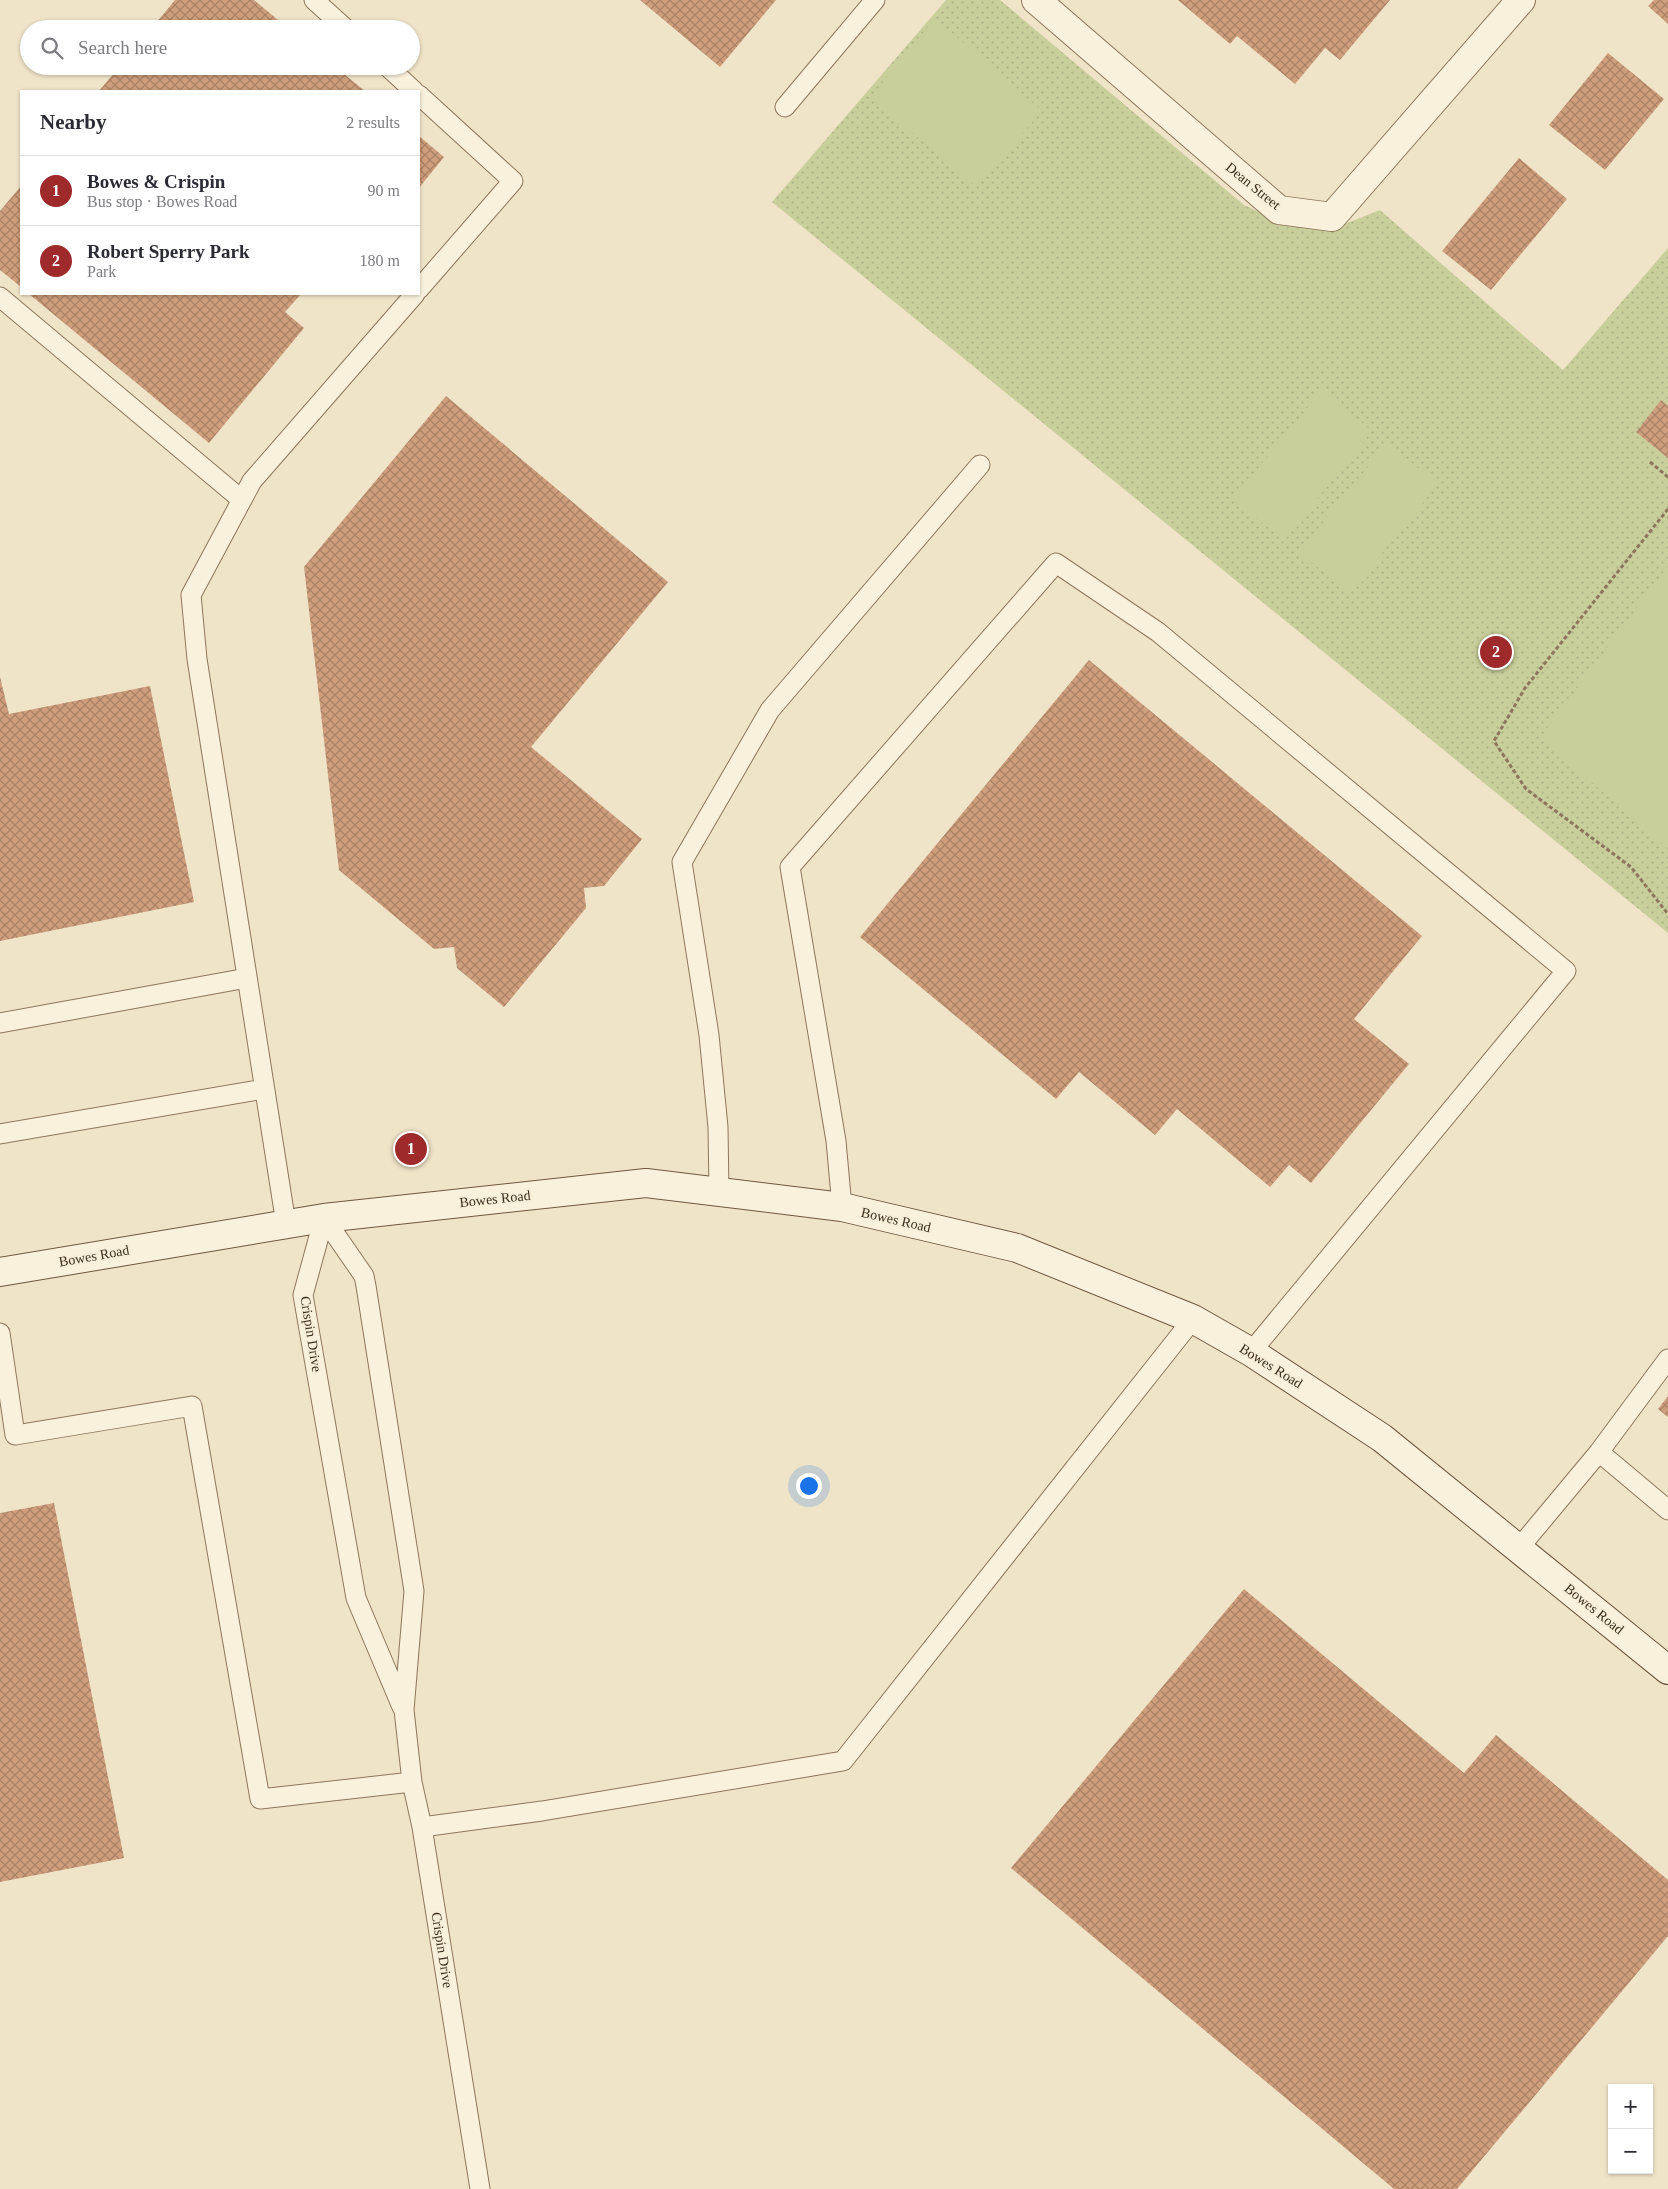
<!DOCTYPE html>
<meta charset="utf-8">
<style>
body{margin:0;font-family:"Times New Roman",serif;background:#f2f2f3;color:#2b2b33}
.controls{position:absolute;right:15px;bottom:15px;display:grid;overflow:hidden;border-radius:0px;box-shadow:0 1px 4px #0004}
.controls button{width:45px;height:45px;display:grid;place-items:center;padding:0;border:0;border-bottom:1px solid #e1e1e2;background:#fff;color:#2b2b33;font:25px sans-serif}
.you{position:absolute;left:808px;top:1485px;width:18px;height:18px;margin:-12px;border:4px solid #fff;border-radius:50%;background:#1a73e8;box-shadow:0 0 0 8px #1a73e833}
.badge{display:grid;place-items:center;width:32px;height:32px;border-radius:50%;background:#9e2a2b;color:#fff;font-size:16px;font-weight:700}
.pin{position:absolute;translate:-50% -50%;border:2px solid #fff;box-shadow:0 1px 5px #0006}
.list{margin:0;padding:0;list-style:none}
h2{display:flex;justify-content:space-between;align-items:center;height:65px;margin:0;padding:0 20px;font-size:21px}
h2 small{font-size:16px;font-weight:400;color:#7c7c81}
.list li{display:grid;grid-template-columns:32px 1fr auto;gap:15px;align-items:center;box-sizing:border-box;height:70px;padding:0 20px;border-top:1px solid #e1e1e2}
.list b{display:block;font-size:19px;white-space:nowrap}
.list p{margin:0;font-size:16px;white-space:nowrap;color:#7c7c81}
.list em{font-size:16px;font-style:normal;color:#7c7c81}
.icon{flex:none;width:28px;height:28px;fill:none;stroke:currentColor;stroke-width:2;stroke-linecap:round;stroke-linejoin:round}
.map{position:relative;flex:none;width:1668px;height:2189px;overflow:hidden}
.search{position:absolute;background:#fff;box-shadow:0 1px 4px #0004;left:20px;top:20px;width:400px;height:55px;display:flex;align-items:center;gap:12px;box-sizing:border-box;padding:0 18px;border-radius:28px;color:#7c7c81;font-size:19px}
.panel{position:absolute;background:#fff;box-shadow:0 1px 4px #0004;left:20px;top:90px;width:400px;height:205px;border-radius:0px}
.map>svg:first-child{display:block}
.green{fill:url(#green-dots)}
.pitch{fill:#c9cf9b}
.building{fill:url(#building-cross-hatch)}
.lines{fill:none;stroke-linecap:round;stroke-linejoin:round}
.service-casing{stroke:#8d765c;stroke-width:21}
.minor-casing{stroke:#8d765c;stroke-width:30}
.secondary-casing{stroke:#6f573f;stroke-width:30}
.path{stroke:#8d765c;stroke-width:3;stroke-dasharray:4 2.5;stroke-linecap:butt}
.service{stroke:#faf1dc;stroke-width:19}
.minor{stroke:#faf1dc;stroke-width:28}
.secondary{stroke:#faf1dc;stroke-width:28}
.labels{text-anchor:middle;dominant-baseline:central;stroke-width:4;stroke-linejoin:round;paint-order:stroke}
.street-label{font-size:14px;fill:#3d2e20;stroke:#f7eed8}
</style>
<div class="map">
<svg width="1668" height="2189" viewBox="0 0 1668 2189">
<defs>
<pattern id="green-dots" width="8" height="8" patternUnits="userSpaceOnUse" patternTransform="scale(1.25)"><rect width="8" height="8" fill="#c9cf9b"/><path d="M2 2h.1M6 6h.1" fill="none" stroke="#aeb285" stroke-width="1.8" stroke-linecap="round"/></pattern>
<pattern id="building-cross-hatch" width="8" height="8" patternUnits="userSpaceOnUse" patternTransform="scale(1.25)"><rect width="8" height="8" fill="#cf9f7d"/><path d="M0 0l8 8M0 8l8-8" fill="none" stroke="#a98266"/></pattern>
</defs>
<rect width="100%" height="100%" fill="#f0e4c8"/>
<path class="green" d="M 946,0 L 1000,0 L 1244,205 L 1286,224 L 1330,230 L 1380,210 L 1563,370 L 1668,248 L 1668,933 L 772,202 Z"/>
<path class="pitch" d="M 935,18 L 1042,111 L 977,187 L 870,98 Z
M 1322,390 L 1372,431 L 1284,540 L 1233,499 Z
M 1387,443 L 1438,484 L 1350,593 L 1299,552 Z
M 1668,566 L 1668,848 L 1540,738 Z"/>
<path class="building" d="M 175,0 L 254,0 L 289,29 L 151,29 Z
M 640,0 L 776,0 L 720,67 Z
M 1178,0 L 1390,0 L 1340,60 L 1325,48 L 1295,84 L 1237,36 L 1230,44 Z
M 1654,0 L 1668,0 L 1668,24 L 1648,6 Z
M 1608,53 L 1664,99 L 1605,170 L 1549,125 Z
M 120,66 L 334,66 L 365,91 L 99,91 Z
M 419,136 L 444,157 L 419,188 Z
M 1519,158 L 1567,199 L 1491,290 L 1442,251 Z
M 21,186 L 21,287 L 0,270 L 0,211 Z
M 29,294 L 301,294 L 285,312 L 304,328 L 209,443 Z
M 446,396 L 668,582 L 531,747 L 642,839 L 604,886 L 584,888 L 586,908 L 504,1007 L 457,968 L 454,947 L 434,949 L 339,870 L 304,567 Z
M 1661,400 L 1668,406 L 1668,458 L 1636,432 Z
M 1089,660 L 1422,936 L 1354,1019 L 1409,1064 L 1311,1183 L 1289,1165 L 1270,1187 L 1177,1109 L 1155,1135 L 1079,1072 L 1056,1099 L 860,937 Z
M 0,677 L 9,714 L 150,686 L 194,902 L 0,941 Z
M 1668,1396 L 1668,1417 L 1658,1409 Z
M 54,1503 L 124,1858 L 0,1882 L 0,1513 Z
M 1244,1589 L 1464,1773 L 1496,1735 L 1668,1880 L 1668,1936 L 1457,2189 L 1394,2189 L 1011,1868 Z"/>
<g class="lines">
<g class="service-casing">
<path id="service" d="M 314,0 L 346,29
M 387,66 L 414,91
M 419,95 L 513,181 L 419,289
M 785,107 L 875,0
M 0,297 L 242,500
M 0,1023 L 247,978
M 0,1134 L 264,1089
M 719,1192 L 718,1127 L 709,1035 L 682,862 L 770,710 L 980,465
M 842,1207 L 836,1141 L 790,867 L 1056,563 L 1158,632 L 1566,971 L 1251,1352
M 324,1218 L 364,1276 L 366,1286 L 414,1591 L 404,1710 L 412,1782 L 422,1827 L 480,2189
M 324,1218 L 303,1295 L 356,1598 L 402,1707
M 286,1224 L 197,659 L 191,595 L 252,481 L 415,294
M 0,1333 L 15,1435 L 192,1406 L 260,1799 L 412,1782
M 1599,1452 L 1668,1510
M 1519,1548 L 1599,1452 L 1668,1359
M 422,1827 L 542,1811 L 843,1761 L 1193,1319"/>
</g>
<g class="minor-casing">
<path id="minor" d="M 1036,0 L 1279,210 L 1332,217 L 1521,0"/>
</g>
<g class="secondary-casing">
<path id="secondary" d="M 0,1272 L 324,1218 L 646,1183 L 842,1207 L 1017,1248 L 1193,1319 L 1251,1352 L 1382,1438 L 1668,1670"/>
</g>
<path class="path" d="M 1650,462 L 1668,477
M 1668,509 L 1525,688 L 1494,741 L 1526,789 L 1631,867 L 1668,914"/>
<use href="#service" class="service"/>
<use href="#minor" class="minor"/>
<use href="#secondary" class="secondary"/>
</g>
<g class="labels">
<g class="street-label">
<text transform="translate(1253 186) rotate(39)">Dean Street</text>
<text transform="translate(495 1199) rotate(-6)">Bowes Road</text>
<text transform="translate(896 1220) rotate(13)">Bowes Road</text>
<text transform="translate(94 1256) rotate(-10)">Bowes Road</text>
<text transform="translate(311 1334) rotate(81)">Crispin Drive</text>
<text transform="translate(1271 1366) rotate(32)">Bowes Road</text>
<text transform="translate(1594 1609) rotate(39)">Bowes Road</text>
<text transform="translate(442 1950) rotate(81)">Crispin Drive</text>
</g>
</g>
</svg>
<div class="controls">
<button>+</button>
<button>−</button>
</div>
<div class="you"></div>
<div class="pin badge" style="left:411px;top:1149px">1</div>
<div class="pin badge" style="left:1496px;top:652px">2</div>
<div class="search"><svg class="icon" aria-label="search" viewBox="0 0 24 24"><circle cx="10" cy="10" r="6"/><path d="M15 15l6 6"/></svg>Search here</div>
<section class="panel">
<h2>Nearby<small>2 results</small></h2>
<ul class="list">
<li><span class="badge">1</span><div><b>Bowes &amp; Crispin</b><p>Bus stop · Bowes Road</p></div><em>90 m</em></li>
<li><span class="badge">2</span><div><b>Robert Sperry Park</b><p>Park</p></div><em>180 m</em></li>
</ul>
</section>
</div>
